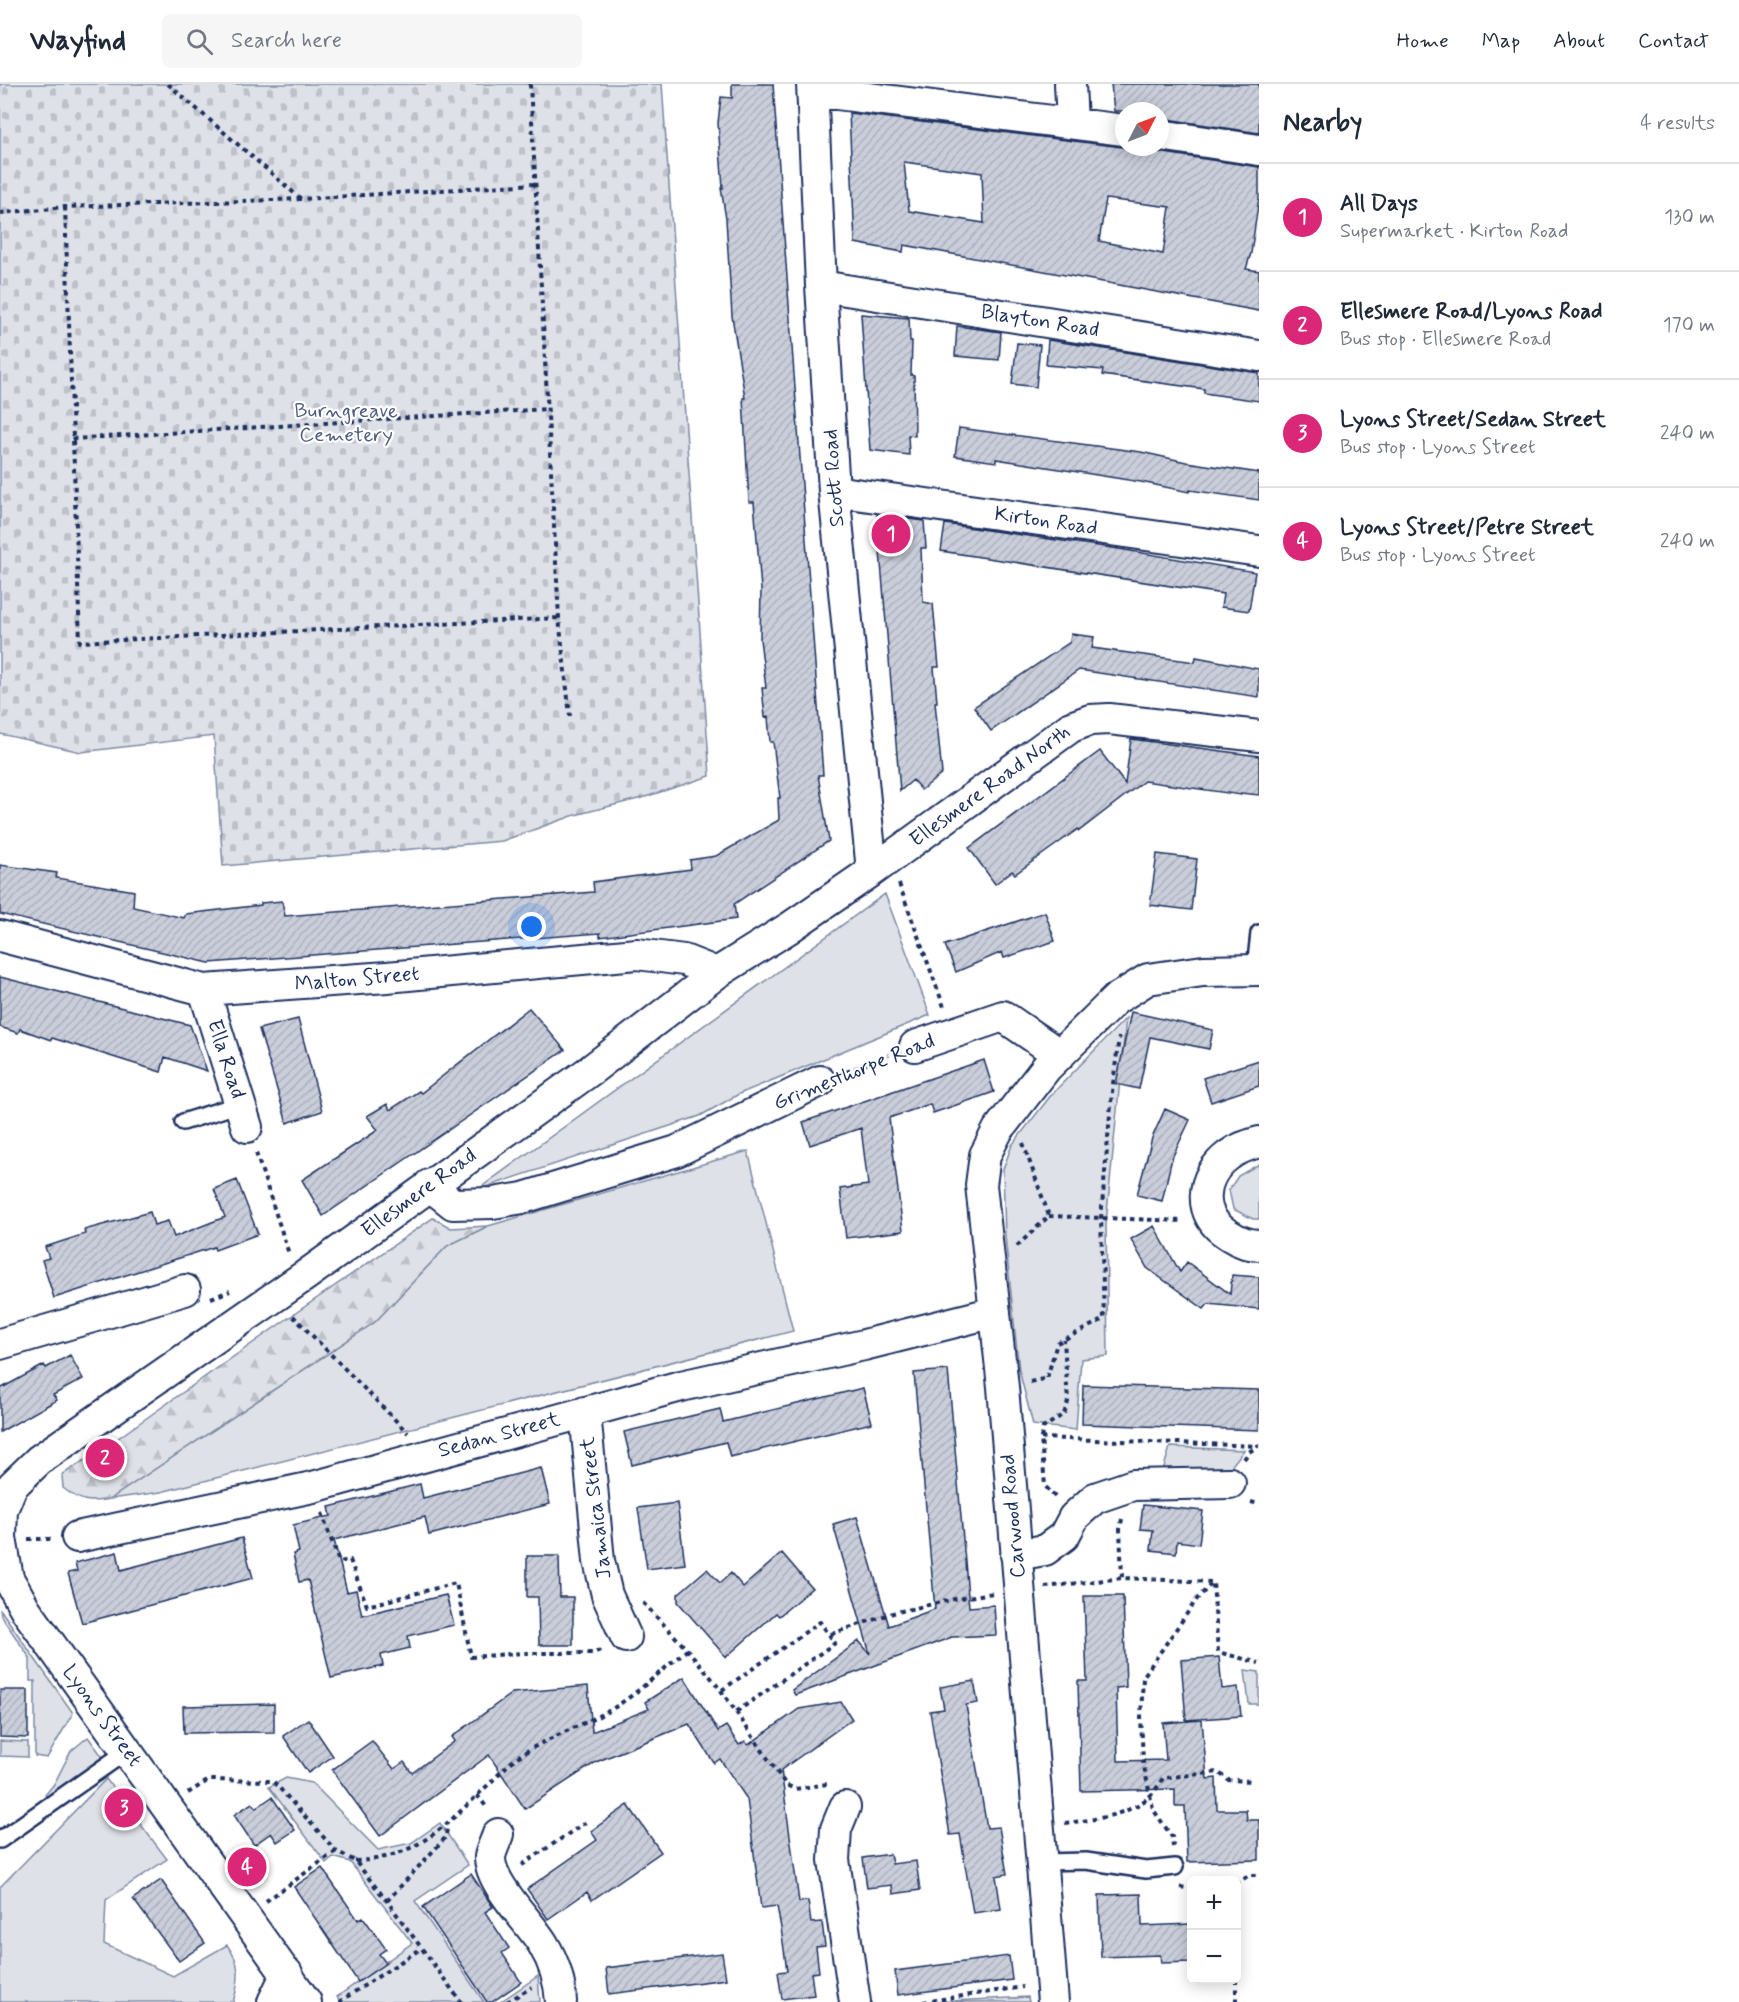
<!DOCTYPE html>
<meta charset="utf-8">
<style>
body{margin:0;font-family:Mynerve,sans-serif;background:#f6f6f7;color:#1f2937}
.controls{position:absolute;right:18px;bottom:18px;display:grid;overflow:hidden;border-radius:9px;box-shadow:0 3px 15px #0003}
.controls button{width:54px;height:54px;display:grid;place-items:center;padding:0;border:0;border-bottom:2px solid #e0e1e3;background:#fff;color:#1f2937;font:30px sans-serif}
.compass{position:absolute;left:1115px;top:18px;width:54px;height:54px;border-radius:50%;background:#fff;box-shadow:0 3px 15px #0003;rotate:48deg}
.you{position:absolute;left:532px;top:843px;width:21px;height:21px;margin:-15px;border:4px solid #fff;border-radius:50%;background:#1a73e8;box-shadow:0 0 0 9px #1a73e833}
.badge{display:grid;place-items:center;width:39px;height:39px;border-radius:50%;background:#db2777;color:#fff;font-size:20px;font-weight:700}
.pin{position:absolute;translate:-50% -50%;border:3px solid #fff;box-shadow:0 2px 6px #0006}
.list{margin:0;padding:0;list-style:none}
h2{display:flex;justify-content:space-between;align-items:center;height:78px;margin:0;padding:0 24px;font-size:26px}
h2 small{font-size:20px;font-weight:400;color:#747a83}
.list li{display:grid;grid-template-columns:39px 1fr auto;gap:18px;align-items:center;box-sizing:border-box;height:108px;padding:0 24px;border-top:2px solid #e0e1e3}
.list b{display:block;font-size:22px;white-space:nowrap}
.list p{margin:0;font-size:20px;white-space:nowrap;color:#747a83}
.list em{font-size:20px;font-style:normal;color:#747a83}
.icon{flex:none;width:33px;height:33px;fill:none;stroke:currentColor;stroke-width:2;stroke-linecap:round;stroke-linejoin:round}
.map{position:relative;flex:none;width:1259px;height:1918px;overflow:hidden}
header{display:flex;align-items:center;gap:36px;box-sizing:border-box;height:84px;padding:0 30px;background:#fff;border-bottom:2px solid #e0e1e3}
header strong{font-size:28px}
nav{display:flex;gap:33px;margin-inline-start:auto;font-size:21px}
.search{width:420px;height:54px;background:#f6f6f7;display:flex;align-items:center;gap:15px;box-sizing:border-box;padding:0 21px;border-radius:9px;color:#747a83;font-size:22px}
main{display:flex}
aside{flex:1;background:#fff}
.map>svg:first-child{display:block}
.green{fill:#dee1e7;stroke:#7c88a2;stroke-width:1.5}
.forest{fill:url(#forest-firs);stroke:#7c88a2;stroke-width:1.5}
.cemetery{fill:url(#cemetery-stones);stroke:#7c88a2;stroke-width:1.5}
.building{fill:url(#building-hatch);stroke:#1b2f5e;stroke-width:1.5;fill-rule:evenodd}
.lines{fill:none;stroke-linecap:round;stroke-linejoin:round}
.service-casing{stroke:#1b2f5e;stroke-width:20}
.minor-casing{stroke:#1b2f5e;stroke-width:34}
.path{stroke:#1b2f5e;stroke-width:4;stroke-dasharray:4.5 4.5;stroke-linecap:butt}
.service{stroke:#fff;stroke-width:15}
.minor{stroke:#fff;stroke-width:30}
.labels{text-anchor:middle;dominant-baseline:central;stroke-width:4.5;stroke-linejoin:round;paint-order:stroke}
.street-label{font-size:21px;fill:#1b2f5e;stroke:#fff}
.park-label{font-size:21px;fill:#4c5c80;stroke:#fff}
</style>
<header>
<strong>Wayfind</strong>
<div class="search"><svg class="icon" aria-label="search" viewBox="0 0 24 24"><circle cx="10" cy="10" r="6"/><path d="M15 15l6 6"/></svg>Search here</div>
<nav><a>Home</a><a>Map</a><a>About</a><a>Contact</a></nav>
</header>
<main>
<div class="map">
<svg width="1259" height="1918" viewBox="0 0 1259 1918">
<defs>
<pattern id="forest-firs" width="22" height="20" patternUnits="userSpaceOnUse" patternTransform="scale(1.5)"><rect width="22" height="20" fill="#dee1e7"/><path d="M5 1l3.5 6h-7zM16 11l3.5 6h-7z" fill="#bec1c9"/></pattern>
<pattern id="cemetery-stones" width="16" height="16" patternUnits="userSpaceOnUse" patternTransform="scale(1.5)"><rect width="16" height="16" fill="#dee1e7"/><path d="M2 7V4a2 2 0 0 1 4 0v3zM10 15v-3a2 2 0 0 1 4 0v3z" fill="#bec1c9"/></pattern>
<pattern id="building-hatch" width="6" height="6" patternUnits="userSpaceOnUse" patternTransform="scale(1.5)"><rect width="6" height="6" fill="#caceda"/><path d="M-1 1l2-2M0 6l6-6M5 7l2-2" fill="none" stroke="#adb1be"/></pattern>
</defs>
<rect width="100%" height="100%" fill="#fff"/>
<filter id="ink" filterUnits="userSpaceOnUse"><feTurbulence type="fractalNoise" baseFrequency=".0167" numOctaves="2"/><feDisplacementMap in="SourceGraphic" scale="12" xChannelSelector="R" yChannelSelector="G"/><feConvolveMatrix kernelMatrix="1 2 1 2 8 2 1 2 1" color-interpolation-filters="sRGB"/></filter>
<g filter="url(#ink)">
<path class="green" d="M 885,810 L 930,931 L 739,1010 L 700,1032 L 477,1106 Z
M 1126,934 L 1106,1139 L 1108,1272 L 1081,1275 L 1076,1346 L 1033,1341 L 1019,1286 L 1005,1152 L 1003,1085 L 1012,1061 L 1052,1010 Z
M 748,1067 L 793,1247 L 161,1408 L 110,1415 L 375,1238 L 447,1162 L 488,1142 Z
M 1259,1080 L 1259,1135 L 1253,1135 L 1233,1125 L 1229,1106 L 1238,1092 Z
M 1170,1363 L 1244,1366 L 1227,1388 L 1162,1390 Z
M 0,1525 L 73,1629 L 47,1674 L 35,1672 L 35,1597 L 30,1597 L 30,1574 L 1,1532 Z
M 1245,1586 L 1259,1588 L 1259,1620 L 1249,1620 Z
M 88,1653 L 105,1676 L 49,1717 L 45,1711 L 54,1700 L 71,1667 Z
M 0,1657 L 28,1658 L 28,1673 L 0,1672 Z
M 286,1694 L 312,1699 L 378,1766 L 411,1759 L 440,1739 L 468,1781 L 415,1817 L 484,1918 L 341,1918 L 337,1913 L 412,1859 L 350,1778 L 333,1773 L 326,1779 L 269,1703 Z
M 106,1695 L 167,1775 L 106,1816 L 104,1860 L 173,1892 L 227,1861 C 241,1879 240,1896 233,1918 L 0,1918 L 0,1803 Z
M 538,1892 L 540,1918 L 500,1918 Z"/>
<path class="forest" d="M 433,1134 L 451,1144 L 488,1142 L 447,1162 L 375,1238 L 110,1415 C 88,1419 81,1418 63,1404 L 62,1391 L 111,1359 L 284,1237 Z
M 1028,1913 L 1029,1918 L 932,1918 Z"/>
<path class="cemetery" d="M 0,0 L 662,0 L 710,692 L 642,714 L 575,731 L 502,757 L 223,782 L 214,652 L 81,668 L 0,650 Z"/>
<path class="building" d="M 732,0 L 773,0 L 823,691 L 818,691 L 829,757 L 734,820 L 736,835 L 600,853 L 600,849 L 209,879 L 0,830 L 0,781 L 57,789 L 56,794 L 134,807 L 133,823 L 184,834 L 186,830 L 261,821 L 261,819 L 282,817 L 285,832 L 594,808 L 593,798 L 691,785 L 690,776 L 716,772 L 779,736 L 778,714 L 780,714 L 773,658 L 770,658 L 768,632 L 765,633 L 762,604 L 766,604 L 760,555 L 761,505 L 754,418 L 749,418 L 743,314 L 745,314 L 732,232 L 726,135 L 721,104 L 723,104 L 718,39 L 721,13 L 732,14 Z
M 1111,0 L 1259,0 L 1259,49 L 1160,34 L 1160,27 L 1114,27 Z
M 849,29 L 1122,63 L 1148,63 L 1157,68 L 1259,83 L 1259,114 L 1251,169 L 1246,185 L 1259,187 L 1259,227 L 904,161 L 903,168 L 855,159 ZM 904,78 L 982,89 L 984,139 L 909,127 ZM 1106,115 L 1170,123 L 1163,170 L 1099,157 Z
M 861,230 L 909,234 L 910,257 L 912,257 L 911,291 L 914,292 L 915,352 L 908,351 L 909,371 L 870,366 Z
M 957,242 L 1001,248 L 999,276 L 955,272 Z
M 1048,256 L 1259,289 L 1259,317 L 1204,309 L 1204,305 L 1102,291 L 1103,286 L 1046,281 Z
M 1017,259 L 1040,261 L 1036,303 L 1012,300 Z
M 959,344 L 1141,368 L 1186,378 L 1259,389 L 1259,416 L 1190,406 L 1189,408 L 1141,398 L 996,375 L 996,378 L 955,372 Z
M 877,431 L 924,437 L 926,464 L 921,464 L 923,518 L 933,520 L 939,583 L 934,583 L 937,618 L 935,618 L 942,690 L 921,706 L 913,696 L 900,707 Z
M 945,440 L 1119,465 L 1255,488 L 1249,527 L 1221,523 L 1223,510 L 941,467 Z
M 1071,550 L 1094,553 L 1092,564 L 1195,578 L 1196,573 L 1259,585 L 1259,613 L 1079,586 L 991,647 L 974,623 L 1070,558 Z
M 1131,655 L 1259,672 L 1259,711 L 1241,709 L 1241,711 L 1144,697 L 1079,747 L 1078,745 L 1015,790 L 1012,787 L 995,800 L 969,764 L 1100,667 L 1125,700 Z
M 1157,770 L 1197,775 L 1191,826 L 1150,821 Z
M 1045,828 L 1055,857 L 1004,874 L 1002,868 L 956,888 L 945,861 Z
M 0,893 L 190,941 L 207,987 L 165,973 L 161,988 L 52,954 L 51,956 L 20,945 L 18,949 L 0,943 Z
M 529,924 L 565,966 L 323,1132 L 302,1096 L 378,1046 L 367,1032 L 387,1020 L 390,1026 L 419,1007 L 421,1009 Z
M 1131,928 L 1213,946 L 1209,965 L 1150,953 L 1139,1005 L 1116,1000 Z
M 298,935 L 322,1027 L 287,1039 L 259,945 Z
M 984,976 L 994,1008 L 933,1029 L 930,1020 L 889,1034 L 903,1147 L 846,1154 L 840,1105 L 868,1101 L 861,1044 L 810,1061 L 803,1038 Z
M 1259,976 L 1259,1002 L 1211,1018 L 1203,994 Z
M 1165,1025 L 1190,1036 L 1172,1074 L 1162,1117 L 1137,1111 L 1152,1054 Z
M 237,1096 L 258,1150 L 215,1166 L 214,1163 L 54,1214 L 42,1176 L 49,1174 L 45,1163 L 85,1150 L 84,1146 L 150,1128 L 154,1141 L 168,1137 L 174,1153 L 225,1133 L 214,1105 Z
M 1154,1142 L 1180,1188 L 1187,1178 L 1230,1210 L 1232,1191 L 1259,1193 L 1259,1225 L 1208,1220 L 1204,1225 L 1147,1184 L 1131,1155 Z
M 70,1271 L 83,1295 L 53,1311 L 57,1316 L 0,1348 L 0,1305 L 44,1281 L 46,1284 Z
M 948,1286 L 969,1523 L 994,1521 L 996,1551 L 952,1553 L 795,1611 L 792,1606 L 859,1557 L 870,1570 L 833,1440 L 857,1433 L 889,1542 L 935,1525 L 914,1289 Z
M 1083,1301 L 1259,1306 L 1259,1346 L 1082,1340 Z
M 863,1304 L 872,1339 L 730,1373 L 726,1358 L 632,1381 L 624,1348 L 720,1325 L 723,1338 Z
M 541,1384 L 550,1420 L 429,1451 L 425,1433 L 334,1456 L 347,1508 L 356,1506 L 362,1531 L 446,1511 L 454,1541 L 408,1552 L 410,1564 L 381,1571 L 383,1582 L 331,1594 L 308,1496 L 299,1498 L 293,1470 L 299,1468 L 293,1441 L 331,1432 L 329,1423 L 420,1400 L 423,1414 Z
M 677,1419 L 685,1480 L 647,1485 L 638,1424 Z
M 1143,1421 L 1203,1427 L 1199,1460 L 1177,1457 L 1176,1469 L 1151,1466 L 1153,1446 L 1140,1445 Z
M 242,1454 L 253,1494 L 82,1539 L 68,1489 L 77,1487 L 75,1479 L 117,1468 L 121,1486 Z
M 782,1469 L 812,1504 L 779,1532 L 776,1529 L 726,1573 L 678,1518 L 678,1510 L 707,1485 L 720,1499 L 731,1489 L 743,1503 Z
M 527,1472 L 559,1472 L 560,1513 L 573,1513 L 573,1561 L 539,1561 L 538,1513 L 527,1513 Z
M 1084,1512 L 1123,1512 L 1126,1603 L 1116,1604 L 1118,1677 L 1166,1676 L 1163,1639 L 1202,1636 L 1207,1695 L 1216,1694 L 1217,1726 L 1246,1726 L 1247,1736 L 1259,1736 L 1259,1776 L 1187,1778 L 1185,1722 L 1175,1722 L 1175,1705 L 1081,1707 L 1078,1597 L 1087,1597 Z
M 1219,1573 L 1222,1605 L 1238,1603 L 1241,1632 L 1186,1636 L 1181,1576 Z
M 684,1593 L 718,1647 L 726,1642 L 739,1661 L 745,1657 L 748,1661 L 799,1625 L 841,1618 L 852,1635 L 781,1686 L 799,1818 L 808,1817 L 811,1839 L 822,1838 L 825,1862 L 816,1863 L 819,1888 L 811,1889 L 814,1911 L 782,1915 L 778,1888 L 787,1887 L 781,1844 L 777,1822 L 761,1824 L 747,1715 L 720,1675 L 714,1679 L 689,1640 L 596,1678 L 525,1725 L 489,1671 L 380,1752 L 332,1686 L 372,1657 L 394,1685 L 404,1678 L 412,1689 L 455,1657 L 452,1653 L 512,1609 L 588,1602 L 592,1648 L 649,1625 L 645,1618 Z
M 974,1597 L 978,1619 L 966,1621 L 987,1744 L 999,1743 L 1007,1790 L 996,1792 L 1001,1825 L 973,1829 L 960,1750 L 950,1751 L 930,1627 L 944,1625 L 940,1603 Z
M 0,1606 L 28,1606 L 28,1654 L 0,1653 Z
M 274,1620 L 274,1648 L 184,1649 L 183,1622 Z
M 308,1635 L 333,1672 L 308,1689 L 283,1652 Z
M 272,1713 L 295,1746 L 277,1758 L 271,1749 L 254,1761 L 234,1731 L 252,1719 L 256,1724 Z
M 628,1721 L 661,1768 L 592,1816 L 587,1808 L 548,1835 L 527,1805 L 597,1756 L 591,1747 Z
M 890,1770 L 892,1780 L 916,1777 L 920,1806 L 893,1810 L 892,1801 L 867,1804 L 863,1774 Z
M 322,1784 L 358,1836 L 363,1833 L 386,1865 L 379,1870 L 386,1879 L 358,1898 L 294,1803 Z
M 471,1790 L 493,1823 L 485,1828 L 509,1864 L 502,1869 L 521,1898 L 492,1918 L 487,1918 L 423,1823 Z
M 161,1796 L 205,1859 L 179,1877 L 133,1815 Z
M 1141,1810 L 1142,1842 L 1191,1840 L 1191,1878 L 1161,1879 L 1160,1871 L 1101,1873 L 1099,1811 Z
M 722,1869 L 726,1895 L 609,1910 L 606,1884 Z
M 1009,1872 L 1012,1896 L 898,1911 L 895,1887 Z"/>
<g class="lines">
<g class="service-casing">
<path id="service" d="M 1255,885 L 1259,849
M 183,1038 L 240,1020
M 0,1756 L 127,1667
M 1042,1778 L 1086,1777 L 1146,1786 L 1175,1783"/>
</g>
<g class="minor-casing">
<path id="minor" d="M 812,0 L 821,202 L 834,407 L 872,787
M 1070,0 L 1072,38
M 813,7 L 1124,46
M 1160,51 L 1259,66
M 821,202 L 1259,272
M 834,407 L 1259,467
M 0,852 L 204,906 L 387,893 L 637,870 L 684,876 L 717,889
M 204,906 L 247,1043
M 915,962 L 1003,932 L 1060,971
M 1259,1058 C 1249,1061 1238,1064 1229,1071 C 1200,1092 1196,1132 1229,1151 C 1238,1157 1248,1161 1259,1161
M 429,1101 L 453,1120 L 493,1119 L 523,1114 L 677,1067 L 820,997
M 0,1260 L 185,1206
M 585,1328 L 599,1477 L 607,1511 L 626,1553
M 77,1453 L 313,1403 L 681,1302 L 864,1261 L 995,1228
M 1016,1471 L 1045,1466 L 1064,1452 L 1074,1433 L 1095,1414 L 1133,1401 L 1230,1399
M 845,1723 L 836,1745 L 834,1776 L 855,1918
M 498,1750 C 496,1757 491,1766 490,1773 C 489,1799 530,1838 543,1860 C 554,1878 560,1897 561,1918
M 273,1918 L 287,1889
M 306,1918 L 26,1526 L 8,1494 L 1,1454 L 2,1426 L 12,1402 L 39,1376 L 306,1191 L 591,986 L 717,889 L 789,844 L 872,787 L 1071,643 L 1090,636 L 1109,635 L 1259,652
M 1053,1918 L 1003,1303 L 981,1101 L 985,1071 L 998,1046 L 1046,984 L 1116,915 L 1148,895 L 1203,887 L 1259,886"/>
</g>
<path class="path" d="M 168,0 L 301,115
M 530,0 L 559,534 L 570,632
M 65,123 L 80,558 L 559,534
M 0,129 L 65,123 L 302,115 L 535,100
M 72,355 L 547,325
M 899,800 L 944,923
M 846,988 L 889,971
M 256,1069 L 289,1170
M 1049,1132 L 1183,1137
M 1017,1162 L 1049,1132 L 1023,1059
M 211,1214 L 230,1207
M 293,1232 L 408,1349
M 1030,1298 L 1047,1294 L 1057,1259 L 1104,1235 L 1101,1134 L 1112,1008 L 1119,953
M 1041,1354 L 1259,1362
M 1244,1375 L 1249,1368 L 1258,1362
M 1055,1413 L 1045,1402 L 1041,1354 L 1043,1344 L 1064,1330 L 1068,1318 L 1064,1256
M 1251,1418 L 1259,1420
M 322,1429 L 339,1478 L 350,1476 L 367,1522 L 456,1499 L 471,1573 L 522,1569 L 594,1569 L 602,1565
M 1122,1435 L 1120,1445 L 1122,1494
M 28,1455 L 51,1455
M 1045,1503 L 1122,1494 L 1213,1498 L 1218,1568 L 1259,1579
M 643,1519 C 676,1553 710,1588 736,1628 L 835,1559 L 820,1538 L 722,1606
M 831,1550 L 893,1529 L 955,1515 L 993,1509
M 736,1628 L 786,1701 L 795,1705 L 827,1700
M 188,1709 L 209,1696 L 273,1697 L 336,1767 L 355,1777 L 387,1817 L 461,1918
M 477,1711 L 488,1725
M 1065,1739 C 1092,1736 1127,1732 1149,1713 C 1155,1708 1159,1700 1163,1694 L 1218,1688 L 1228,1696 L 1253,1697
M 1173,1763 L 1172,1753 L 1153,1725 L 1143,1678 L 1141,1633 L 1143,1593 L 1197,1515 L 1213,1498
M 355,1777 C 417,1775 447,1740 489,1700 C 498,1691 508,1680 519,1672 C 548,1653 582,1642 612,1625 C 638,1609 663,1585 687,1566
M 522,1781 L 586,1738
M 1236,1800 L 1249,1791 L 1259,1791
M 1180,1803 L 1192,1805
M 266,1817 L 336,1767
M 387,1817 L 446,1753 L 447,1742
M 339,1918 L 422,1864
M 507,1918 L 532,1903
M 923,1918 L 1023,1903
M 1236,1918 L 1236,1896"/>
<use href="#service" class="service"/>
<use href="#minor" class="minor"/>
</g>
</g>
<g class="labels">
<g class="street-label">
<text transform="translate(1040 237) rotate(9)">Blayton Road</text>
<text transform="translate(834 394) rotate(-94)">Scott Road</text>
<text transform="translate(1046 437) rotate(8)">Kirton Road</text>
<text transform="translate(990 702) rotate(-36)">Ellesmere Road North</text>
<text transform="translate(357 895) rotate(-5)">Malton Street</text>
<text transform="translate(226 975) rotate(72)">Ella Road</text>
<text transform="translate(854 988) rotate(-22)">Grimesthorpe Road</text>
<text transform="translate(419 1109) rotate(-36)">Ellesmere Road</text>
<text transform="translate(499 1351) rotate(-15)">Sedan Street</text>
<text transform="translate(596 1424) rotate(-97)">Jamaica Street</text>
<text transform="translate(1013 1432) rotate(-95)">Carwood Road</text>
<text transform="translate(102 1632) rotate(54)">Lyons Street</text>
</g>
<g class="park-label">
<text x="346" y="327">Burngreave<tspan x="346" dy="24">Cemetery</tspan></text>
</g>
</g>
</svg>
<div class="controls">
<button>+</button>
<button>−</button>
</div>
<svg class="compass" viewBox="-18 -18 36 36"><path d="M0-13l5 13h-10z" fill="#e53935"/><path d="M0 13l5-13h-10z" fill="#747a83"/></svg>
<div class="you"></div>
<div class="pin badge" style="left:891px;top:450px">1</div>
<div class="pin badge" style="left:105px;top:1374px">2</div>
<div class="pin badge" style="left:124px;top:1724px">3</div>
<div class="pin badge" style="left:247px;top:1783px">4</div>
</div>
<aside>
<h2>Nearby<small>4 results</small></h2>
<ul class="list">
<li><span class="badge">1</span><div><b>All Days</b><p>Supermarket · Kirton Road</p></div><em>130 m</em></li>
<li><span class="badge">2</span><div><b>Ellesmere Road/Lyons Road</b><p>Bus stop · Ellesmere Road</p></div><em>170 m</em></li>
<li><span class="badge">3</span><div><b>Lyons Street/Sedan Street</b><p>Bus stop · Lyons Street</p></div><em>240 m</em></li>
<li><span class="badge">4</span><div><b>Lyons Street/Petre Street</b><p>Bus stop · Lyons Street</p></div><em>240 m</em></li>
</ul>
</aside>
</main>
